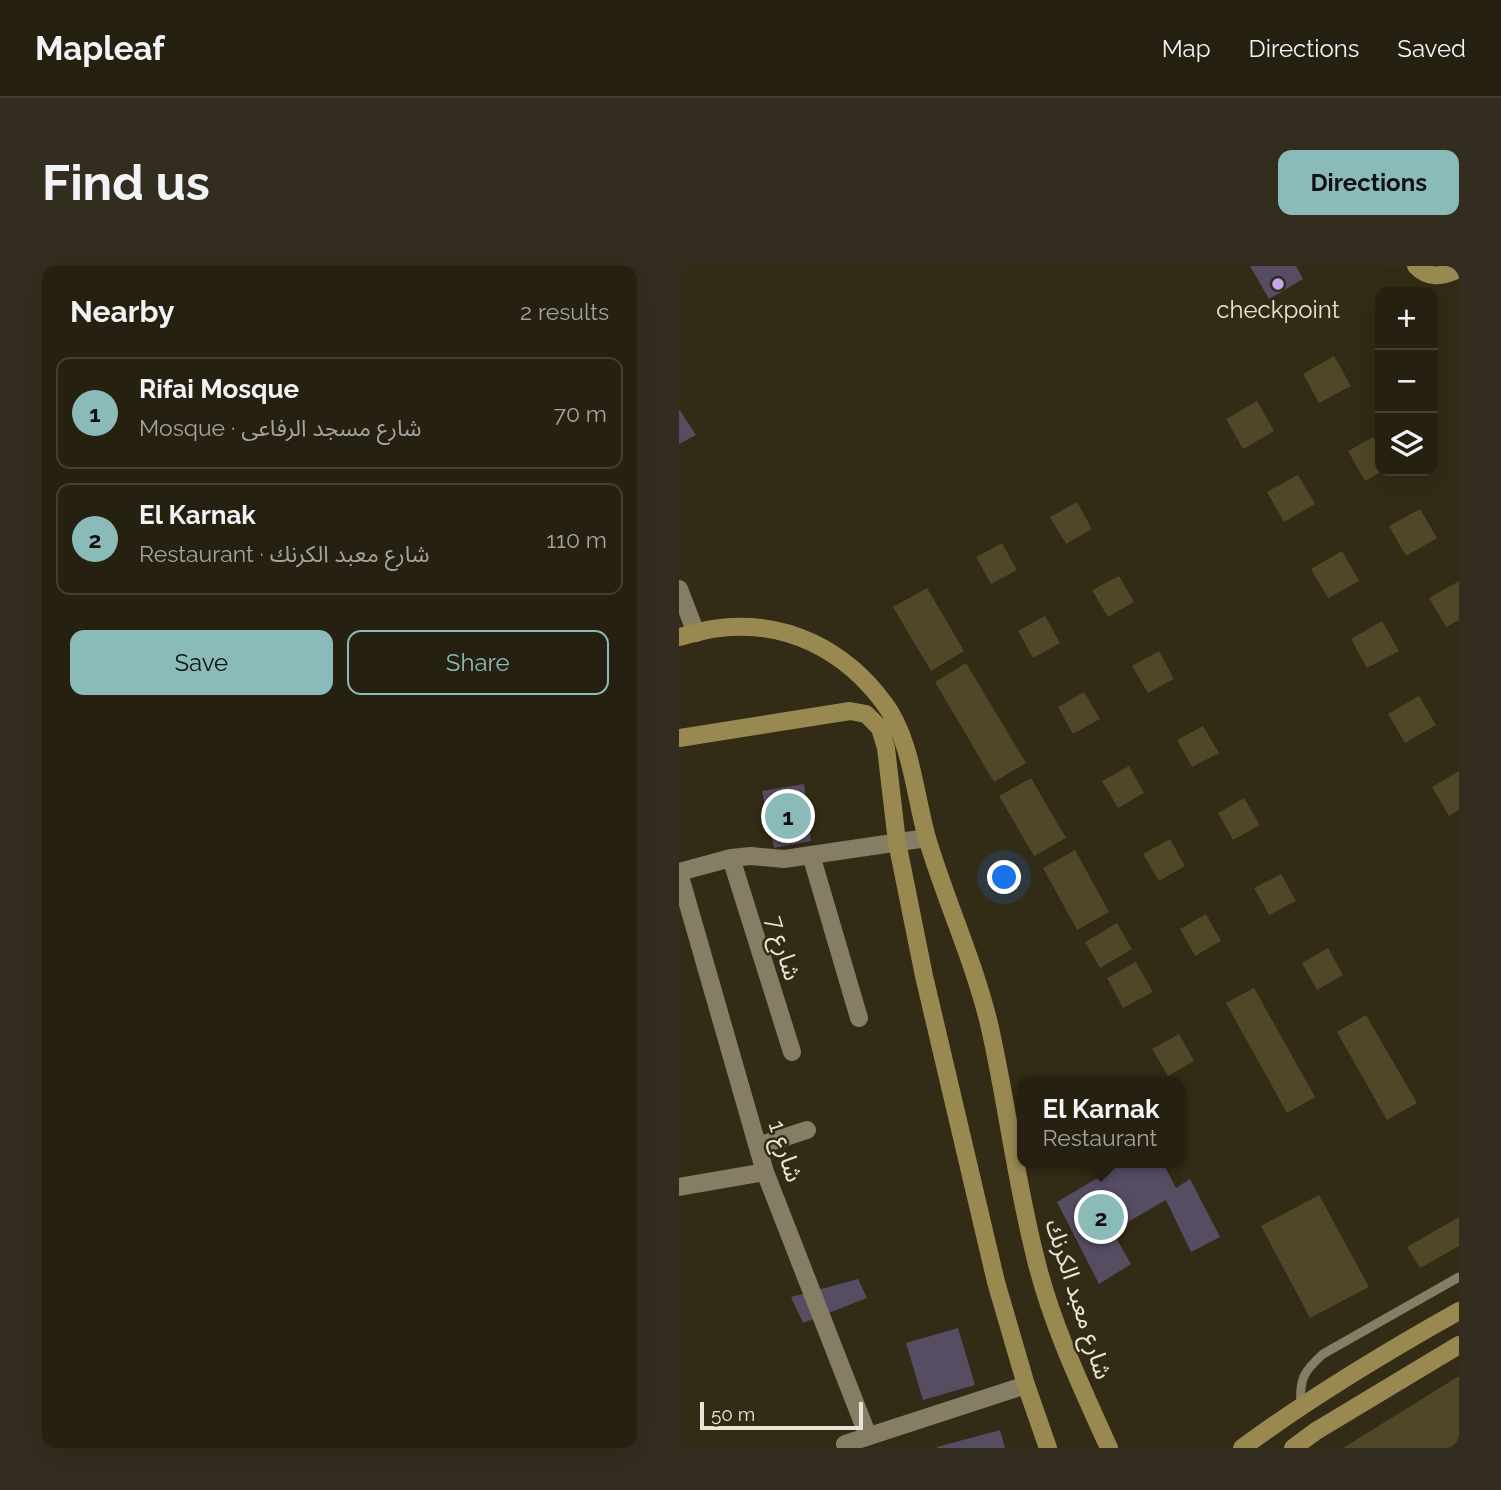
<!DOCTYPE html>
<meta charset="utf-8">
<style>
body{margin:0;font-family:Raleway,"Noto Sans Arabic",sans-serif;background:#322d1e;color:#f1f3f6}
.controls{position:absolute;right:21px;top:21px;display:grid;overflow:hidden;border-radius:14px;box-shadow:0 7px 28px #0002}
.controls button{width:63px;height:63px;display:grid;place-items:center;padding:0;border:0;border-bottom:2px solid #423e30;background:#262010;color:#f1f3f6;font:35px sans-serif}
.scale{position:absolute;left:21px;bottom:18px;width:163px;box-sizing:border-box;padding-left:7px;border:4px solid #e8e4d6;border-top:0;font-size:19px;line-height:24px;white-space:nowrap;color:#e8e4d6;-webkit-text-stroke:5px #322b15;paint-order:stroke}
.you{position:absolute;left:326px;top:612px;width:24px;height:24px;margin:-18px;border:5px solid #fff;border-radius:50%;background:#1a73e8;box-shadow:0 0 0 10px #1a73e833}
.badge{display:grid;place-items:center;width:46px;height:46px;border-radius:50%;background:#8bbbb9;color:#111;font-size:23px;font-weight:700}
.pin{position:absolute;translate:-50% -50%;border:4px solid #fff;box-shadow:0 2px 7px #0006}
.popup{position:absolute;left:338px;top:811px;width:168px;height:91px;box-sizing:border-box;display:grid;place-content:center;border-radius:14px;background:#262010;filter:drop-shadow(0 2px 5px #0005);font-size:23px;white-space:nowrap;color:#a4a39f}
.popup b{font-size:26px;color:#f1f3f6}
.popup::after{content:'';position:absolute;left:50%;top:100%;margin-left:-14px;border:14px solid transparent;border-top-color:#262010}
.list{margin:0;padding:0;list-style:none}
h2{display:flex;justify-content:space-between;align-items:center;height:91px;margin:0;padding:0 28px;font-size:30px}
h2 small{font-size:23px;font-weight:400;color:#a4a39f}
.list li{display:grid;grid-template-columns:46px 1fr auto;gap:21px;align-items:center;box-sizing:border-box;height:112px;margin:0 14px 14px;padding:0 14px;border:2px solid #423e30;border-radius:14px}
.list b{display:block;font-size:26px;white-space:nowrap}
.list p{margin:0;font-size:23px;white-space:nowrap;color:#a4a39f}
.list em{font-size:23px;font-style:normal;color:#a4a39f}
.actions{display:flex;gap:14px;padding:21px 28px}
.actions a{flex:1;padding:16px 0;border:2px solid #8bbbb9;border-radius:14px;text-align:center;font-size:24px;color:#8bbbb9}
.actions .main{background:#8bbbb9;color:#111}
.icon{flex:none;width:38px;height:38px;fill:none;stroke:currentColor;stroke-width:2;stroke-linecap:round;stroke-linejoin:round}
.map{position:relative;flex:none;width:780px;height:1182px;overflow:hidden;border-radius:14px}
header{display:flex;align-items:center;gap:42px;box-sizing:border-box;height:98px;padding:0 35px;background:#262010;border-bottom:2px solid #423e30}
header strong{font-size:33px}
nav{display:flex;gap:38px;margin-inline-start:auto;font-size:24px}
.intro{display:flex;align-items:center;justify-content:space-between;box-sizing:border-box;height:168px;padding:0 42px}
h1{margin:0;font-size:49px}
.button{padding:18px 32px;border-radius:14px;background:#8bbbb9;color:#111;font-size:24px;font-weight:700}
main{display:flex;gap:42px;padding:0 42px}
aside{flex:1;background:#262010;border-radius:14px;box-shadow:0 7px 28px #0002}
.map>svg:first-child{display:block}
.green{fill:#504628}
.building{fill:#564d63}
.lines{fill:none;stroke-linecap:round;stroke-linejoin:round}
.lane{stroke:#857d64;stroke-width:9}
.street{stroke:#857d64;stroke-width:18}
.secondary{stroke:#998951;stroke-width:18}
.poi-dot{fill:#c7a6ef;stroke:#322b15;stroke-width:2.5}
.labels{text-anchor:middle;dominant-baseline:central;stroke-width:5;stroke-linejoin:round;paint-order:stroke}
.poi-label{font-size:24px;fill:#e8e4d6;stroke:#322b15}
.street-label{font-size:24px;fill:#e8e4d6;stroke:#322b15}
</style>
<header>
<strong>Mapleaf</strong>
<nav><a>Map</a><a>Directions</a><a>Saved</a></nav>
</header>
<div class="intro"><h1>Find us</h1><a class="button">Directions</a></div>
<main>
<aside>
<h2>Nearby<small>2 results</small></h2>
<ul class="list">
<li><span class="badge">1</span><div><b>Rifai Mosque</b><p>Mosque · شارع مسجد الرفاعى</p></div><em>70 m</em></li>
<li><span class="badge">2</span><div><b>El Karnak</b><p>Restaurant · شارع معبد الكرنك</p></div><em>110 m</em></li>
</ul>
<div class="actions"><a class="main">Save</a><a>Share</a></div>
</aside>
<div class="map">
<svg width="780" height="1182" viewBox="0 0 780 1182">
<rect width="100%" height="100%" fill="#322b15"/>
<path class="green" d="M 655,90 L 672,120 L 640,137 L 624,108 Z
M 578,135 L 595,165 L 564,183 L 547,153 Z
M 694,171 L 701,184 L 701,205 L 704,205 L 686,215 L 669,185 Z
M 619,209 L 636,238 L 605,256 L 588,226 Z
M 398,236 L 413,263 L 387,278 L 371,251 Z
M 741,243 L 758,272 L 727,290 L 710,260 Z
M 323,277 L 338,304 L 312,318 L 297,291 Z
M 663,285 L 680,315 L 649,332 L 632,303 Z
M 440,310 L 455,336 L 429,351 L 413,324 Z
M 780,315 L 780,354 L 767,361 L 750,332 Z
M 248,322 L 285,385 L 252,405 L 214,341 Z
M 366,350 L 381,377 L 354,392 L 339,365 Z
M 703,355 L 720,385 L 688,402 L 672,373 Z
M 480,385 L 495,413 L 469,427 L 453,400 Z
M 287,397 L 347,497 L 315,516 L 256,416 Z
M 405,426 L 421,453 L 394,468 L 379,441 Z
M 740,430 L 757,459 L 726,477 L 709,448 Z
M 524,460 L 540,487 L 513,501 L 498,474 Z
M 450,500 L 465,527 L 439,542 L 423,515 Z
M 780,505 L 780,544 L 770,550 L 753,521 Z
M 352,512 L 387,572 L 355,590 L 320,530 Z
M 565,532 L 581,559 L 554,574 L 539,547 Z
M 491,573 L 506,600 L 480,615 L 464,588 Z
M 396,584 L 430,646 L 398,664 L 364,602 Z
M 602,608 L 617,635 L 590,649 L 575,622 Z
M 527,648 L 542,675 L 516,690 L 501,663 Z
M 438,657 L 453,683 L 421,702 L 406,676 Z
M 649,682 L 664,709 L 638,724 L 623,697 Z
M 457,696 L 474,726 L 444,742 L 428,712 Z
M 575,722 L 636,831 L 608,847 L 547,737 Z
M 687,749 L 738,837 L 708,854 L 658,766 Z
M 500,768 L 515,795 L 489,810 L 473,783 Z
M 640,929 L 690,1021 L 631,1052 L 582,960 Z
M 780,951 L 780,980 L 741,1002 L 728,981 Z
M 780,1110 L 780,1182 L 664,1182 Z"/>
<path class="building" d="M 571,0 L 617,0 L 624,13 L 590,33 Z
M 0,143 L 17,169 L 0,178 Z
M 125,518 L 132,575 L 95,582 L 83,525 Z
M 444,897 L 484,897 L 497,922 L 511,913 L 541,971 L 512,986 L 487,934 L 433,965 L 452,998 L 420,1018 L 378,936 Z
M 179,1013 L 188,1032 L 124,1057 L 112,1031 Z
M 279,1062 L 296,1119 L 244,1134 L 227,1077 Z
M 321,1164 L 326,1182 L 258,1182 L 258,1181 Z"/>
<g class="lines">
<path class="lane" d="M 622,1139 C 620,1113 625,1105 644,1088 L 780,1011"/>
<path class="street" d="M 0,323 L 17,367
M 132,589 L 180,752
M 52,592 L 113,786
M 0,606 L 52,592 L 72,590 L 105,593 L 248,572
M 0,607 L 86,906 L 189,1170
M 79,880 L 128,864
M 0,921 L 86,906
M 166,1178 L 347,1119"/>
<path class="secondary" d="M 737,0 C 750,14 764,10 780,3
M 0,371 C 13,368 27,363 41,362 C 107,354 166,384 205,437 C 232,472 236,530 248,572 C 267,636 296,697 311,762 C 328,838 337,915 356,990 C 372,1057 402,1120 430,1182
M 0,472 L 171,445 L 187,448 L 201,462 L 207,482 L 218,576 L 245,710 L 317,1016 L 347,1119 L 369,1182
M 563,1182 C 632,1131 705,1087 780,1045
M 614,1182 L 637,1165 L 780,1079"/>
</g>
<circle class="poi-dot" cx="599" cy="18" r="7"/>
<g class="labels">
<g class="poi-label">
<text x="599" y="43">checkpoint</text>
</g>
<g class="street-label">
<text transform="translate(105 682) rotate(73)">شارع 7</text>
<text transform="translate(107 885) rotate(72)">شارع 1</text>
<text transform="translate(400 1033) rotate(72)">شارع معبد الكرنك</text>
</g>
</g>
</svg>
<div class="controls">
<button>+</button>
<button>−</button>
<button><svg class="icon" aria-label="layers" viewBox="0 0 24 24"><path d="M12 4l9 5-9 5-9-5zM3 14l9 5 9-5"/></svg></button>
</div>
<div class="scale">50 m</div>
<div class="you"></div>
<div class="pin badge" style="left:109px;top:550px">1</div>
<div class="pin badge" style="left:422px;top:951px">2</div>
<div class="popup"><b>El Karnak</b>Restaurant</div>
</div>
</main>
